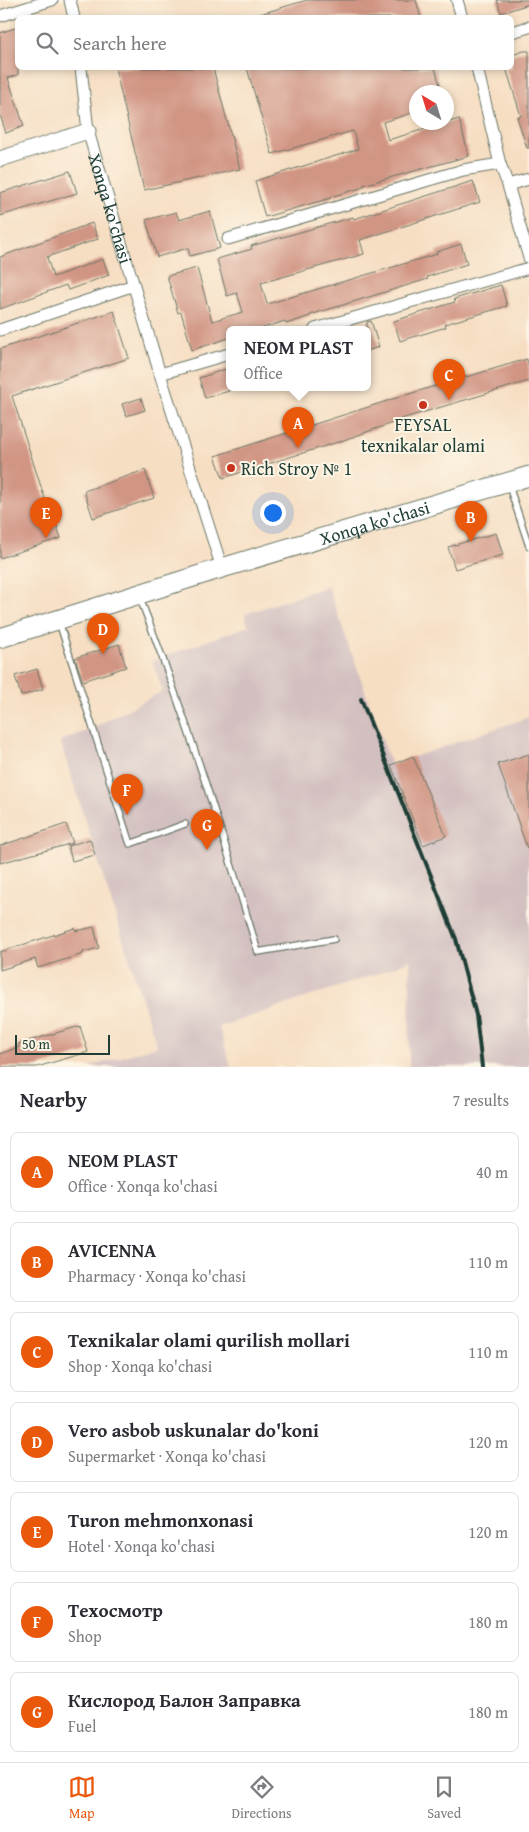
<!DOCTYPE html>
<meta charset="utf-8">
<style>
body{margin:0;font-family:"Gentium Book Plus",serif;background:#f2f2f3;color:#2b2b33}
.compass{position:absolute;left:409px;top:85px;width:45px;height:45px;border-radius:50%;background:#fff;box-shadow:0 2px 8px #0003;rotate:322deg}
.scale{position:absolute;left:15px;bottom:12px;width:95px;box-sizing:border-box;padding-left:5px;border:2px solid #1f3d34;border-top:0;font-size:14px;line-height:18px;white-space:nowrap;color:#1f3d34;-webkit-text-stroke:4px #fcf5e5;paint-order:stroke}
.you{position:absolute;left:272px;top:512px;width:18px;height:18px;margin:-12px;border:4px solid #fff;border-radius:50%;background:#1a73e8;box-shadow:0 0 0 8px #1a73e833}
.badge{display:grid;place-items:center;width:32px;height:32px;border-radius:50%;background:#ea580c;color:#fff;font-size:16px;font-weight:700}
.pin{position:absolute;translate:-50% -41px;filter:drop-shadow(0 1px 2px #0008)}
.pin::after{content:'';position:absolute;top:26px;width:18px;height:15px;background:inherit;clip-path:polygon(0 0,100% 0,50% 100%)}
.popup{position:absolute;left:226px;top:326px;width:145px;height:65px;box-sizing:border-box;display:grid;place-content:center;border-radius:8px;background:#fff;filter:drop-shadow(0 1px 4px #0005);font-size:16px;white-space:nowrap;color:#7c7c81}
.popup b{font-size:19px;color:#2b2b33}
.popup::after{content:'';position:absolute;left:50%;top:100%;margin-left:-10px;border:10px solid transparent;border-top-color:#fff}
.list{margin:0;padding:0;list-style:none}
h2{display:flex;justify-content:space-between;align-items:center;height:65px;margin:0;padding:0 20px;font-size:21px}
h2 small{font-size:16px;font-weight:400;color:#7c7c81}
.list li{display:grid;grid-template-columns:32px 1fr auto;gap:15px;align-items:center;box-sizing:border-box;height:80px;margin:0 10px 10px;padding:0 10px;border:1px solid #e1e1e2;border-radius:8px}
.list b{display:block;font-size:19px;white-space:nowrap}
.list p{margin:0;font-size:16px;white-space:nowrap;color:#7c7c81}
.list em{font-size:16px;font-style:normal;color:#7c7c81}
.icon{flex:none;width:28px;height:28px;fill:none;stroke:currentColor;stroke-width:2;stroke-linecap:round;stroke-linejoin:round}
.map{position:relative;flex:none;width:529px;height:1067px;overflow:hidden}
.search{position:absolute;background:#fff;box-shadow:0 2px 8px #0003;left:15px;right:15px;top:15px;height:55px;display:flex;align-items:center;gap:12px;box-sizing:border-box;padding:0 18px;border-radius:8px;color:#7c7c81;font-size:19px}
.sheet{height:695px;background:#fff}
nav{display:flex;justify-content:space-around;align-items:center;box-sizing:border-box;height:70px;border-top:1px solid #e1e1e2;background:#fff;font-size:14px;color:#7c7c81}
nav a{display:grid;justify-items:center;gap:2px}
nav .on{color:#ea580c}
.map>svg:first-child{display:block}
.industrial{fill:#d2bfc0}
.building{fill:#d19584}
.lines{fill:none;stroke-linecap:round;stroke-linejoin:round}
.service-casing{stroke:#6a7566;stroke-width:8}
.minor-casing{stroke:#6a7566;stroke-width:13}
.tertiary-casing{stroke:#6a7566;stroke-width:17}
.primary-casing{stroke:#6a7566;stroke-width:21}
.service{stroke:#fff;stroke-width:5.5}
.minor{stroke:#fff;stroke-width:11}
.tertiary{stroke:#fff;stroke-width:15}
.primary{stroke:#fff;stroke-width:19}
.rail{stroke:#1f3d34;stroke-width:4}
.poi-dot{fill:#c8321e;stroke:#fcf5e5;stroke-width:2}
.labels{text-anchor:middle;dominant-baseline:central;stroke-width:4;stroke-linejoin:round;paint-order:stroke}
.street-label{font-size:18px;fill:#1f3d34;stroke:#fcf5e5}
.poi-label{font-size:18px;fill:#1f3d34;stroke:#fcf5e5}
</style>
<div class="map">
<svg width="529" height="1067" viewBox="0 0 529 1067">
<rect width="100%" height="100%" fill="#fcf5e5"/>
<filter id="ink" filterUnits="userSpaceOnUse"><feTurbulence type="fractalNoise" baseFrequency=".02" numOctaves="2"/><feDisplacementMap in="SourceGraphic" scale="10" xChannelSelector="R" yChannelSelector="G"/><feConvolveMatrix kernelMatrix="1 2 1 2 8 2 1 2 1" color-interpolation-filters="sRGB"/></filter>
<filter id="wash" filterUnits="userSpaceOnUse"><feTurbulence type="fractalNoise" baseFrequency=".0096" numOctaves="4" result="noise"/><feDisplacementMap in="SourceGraphic" scale="20" xChannelSelector="R" yChannelSelector="G"/><feGaussianBlur stdDeviation="1.12" result="paint"/><feColorMatrix in="noise" values="0 0 0 0 0 0 0 0 0 0 0 0 0 0 0 0 0 1.4 0 .05"/><feComposite in="paint" operator="in"/></filter>
<g filter="url(#wash)">
<rect width="100%" height="100%" fill="#f6dec3"/>
<path class="industrial" d="M 328,586 L 391,765 L 529,717 L 529,1067 L 409,1067 L 410,960 L 379,973 L 219,1027 L 231,1067 L 89,1067 L 157,1046 L 60,741 L 87,731 L 163,691 L 152,661 L 248,626 L 245,614 Z"/>
<g id="blocks">
<path class="building" d="M 307,0 L 416,0 L 421,18 L 257,18 L 257,15 Z
M 497,0 L 529,0 L 529,4 L 501,13 Z
M 18,27 L 18,75 L 8,78 L 24,126 L 6,133 L 0,115 L 0,33 Z
M 524,51 L 529,51 L 529,148 L 527,148 L 517,117 L 521,116 L 506,68 L 512,68 L 512,55 Z
M 115,68 L 213,68 L 240,169 L 144,190 Z
M 247,68 L 435,68 L 442,92 L 416,92 L 416,112 L 383,122 L 388,140 L 459,119 L 469,156 L 363,185 L 364,187 L 330,197 L 331,198 L 265,217 L 255,181 L 358,149 L 353,131 L 272,154 Z
M 70,171 L 77,193 L 0,216 L 0,193 Z
M 473,181 L 480,202 L 360,240 L 364,254 L 261,283 L 267,304 L 437,254 L 436,252 L 461,244 L 467,264 L 427,277 L 428,279 L 310,315 L 310,316 L 286,324 L 285,321 L 260,329 L 229,329 L 229,338 L 192,350 L 181,312 L 178,313 L 167,276 L 197,268 L 212,321 L 243,312 L 237,293 L 227,296 L 217,259 L 252,249 L 251,246 L 353,217 L 354,219 Z
M 210,211 L 220,248 L 190,256 L 188,248 L 157,257 L 146,220 L 176,212 L 179,220 Z
M 92,223 L 98,239 L 47,257 L 53,277 L 103,259 L 109,275 L 68,290 L 66,285 L 0,309 L 0,257 Z
M 501,285 L 507,306 L 445,324 L 446,327 L 400,341 L 394,321 L 455,302 L 454,299 Z
M 114,311 L 129,358 L 12,396 L 50,515 L 53,514 L 61,538 L 0,558 L 0,349 Z
M 371,321 L 379,347 L 367,351 L 367,322 Z
M 527,359 L 529,368 L 529,381 L 401,419 L 401,420 L 338,442 L 223,478 L 215,456 L 412,393 Z
M 229,368 L 229,391 L 205,398 L 199,378 Z
M 141,398 L 145,410 L 126,416 L 122,404 Z
M 145,470 L 154,498 L 93,518 L 84,491 Z
M 496,533 L 503,555 L 455,569 L 448,547 Z
M 119,644 L 126,667 L 83,681 L 75,658 Z
M 37,669 L 43,689 L 21,696 L 15,676 Z
M 529,754 L 529,847 L 527,848 L 498,764 Z
M 413,756 L 446,836 L 423,845 L 391,765 Z
M 66,824 L 73,843 L 0,863 L 0,846 Z
M 90,839 L 95,855 L 72,861 L 68,846 Z
M 94,927 L 99,948 L 83,952 L 83,954 L 38,968 L 35,959 L 0,970 L 0,952 L 75,928 L 76,931 Z
M 80,1026 L 88,1052 L 37,1067 L 0,1067 L 0,1054 L 19,1047 L 18,1044 Z"/>
</g>
</g>
<g filter="url(#ink)">
<use href="#blocks" fill-opacity="0" stroke="#6a7566" stroke-width="1"/>
<g class="lines">
<g class="service-casing">
<path id="service" d="M 509,486 L 529,546
M 139,596 C 185,713 222,833 258,952 L 334,939
M 59,622 L 130,844 L 185,824"/>
</g>
<g class="minor-casing">
<g id="minor">
<path d="M 70,0 L 74,18"/>
<path d="M 457,0 L 462,18"/>
<path d="M 0,16 L 52,0"/>
<path d="M 512,32 L 529,27"/>
<path id="s1" d="M 81,68 L 88,131 L 160,374 L 222,568"/>
<path d="M 477,68 L 500,164 L 508,185 L 529,258"/>
<path d="M 508,185 L 529,179"/>
<path d="M 228,239 L 463,170 L 500,164"/>
<path d="M 315,329 L 529,268"/>
<path d="M 0,330 L 134,285"/>
<path d="M 160,374 L 229,354"/>
</g>
</g>
<g class="tertiary-casing">
<path id="tertiary" d="M 0,159 L 88,131"/>
</g>
<g class="primary-casing">
<g id="primary">
<path id="s2" d="M 0,638 L 222,568 L 529,476"/>
</g>
</g>
<use href="#service" class="service"/>
<use href="#minor" class="minor"/>
<use href="#tertiary" class="tertiary"/>
<use href="#primary" class="primary"/>
<path class="rail" d="M 361,699 L 456,939 L 476,1015 L 482,1067"/>
</g>
</g>
<g class="poi-dot">
<circle cx="423" cy="405" r="5"/>
<circle cx="231" cy="468" r="5"/>
</g>
<g class="labels">
<g class="street-label">
<text stroke="none"><textPath href="#s1" startOffset="144">Xonqa ko'chasi</textPath></text>
<text stroke="none"><textPath href="#s2" startOffset="392">Xonqa ko'chasi</textPath></text>
</g>
<g class="poi-label">
<text x="423" y="424">FEYSAL<tspan x="423" dy="21">texnikalar olami</tspan></text>
<text x="241" y="468" text-anchor="start">Rich Stroy № 1</text>
</g>
</g>
</svg>
<svg class="compass" viewBox="-18 -18 36 36"><path d="M0-13l5 13h-10z" fill="#e53935"/><path d="M0 13l5-13h-10z" fill="#7c7c81"/></svg>
<div class="scale">50 m</div>
<div class="you"></div>
<div class="pin badge" style="left:298px;top:448px">A</div>
<div class="popup"><b>NEOM PLAST</b>Office</div>
<div class="pin badge" style="left:471px;top:542px">B</div>
<div class="pin badge" style="left:449px;top:400px">C</div>
<div class="pin badge" style="left:103px;top:654px">D</div>
<div class="pin badge" style="left:46px;top:538px">E</div>
<div class="pin badge" style="left:127px;top:815px">F</div>
<div class="pin badge" style="left:207px;top:850px">G</div>
<div class="search"><svg class="icon" aria-label="search" viewBox="0 0 24 24"><circle cx="10" cy="10" r="6"/><path d="M15 15l6 6"/></svg>Search here</div>
</div>
<section class="sheet">
<h2>Nearby<small>7 results</small></h2>
<ul class="list">
<li><span class="badge">A</span><div><b>NEOM PLAST</b><p>Office · Xonqa ko'chasi</p></div><em>40 m</em></li>
<li><span class="badge">B</span><div><b>AVICENNA</b><p>Pharmacy · Xonqa ko'chasi</p></div><em>110 m</em></li>
<li><span class="badge">C</span><div><b>Texnikalar olami qurilish mollari</b><p>Shop · Xonqa ko'chasi</p></div><em>110 m</em></li>
<li><span class="badge">D</span><div><b>Vero asbob uskunalar do'koni</b><p>Supermarket · Xonqa ko'chasi</p></div><em>120 m</em></li>
<li><span class="badge">E</span><div><b>Turon mehmonxonasi</b><p>Hotel · Xonqa ko'chasi</p></div><em>120 m</em></li>
<li><span class="badge">F</span><div><b>Техосмотр</b><p>Shop</p></div><em>180 m</em></li>
<li><span class="badge">G</span><div><b>Кислород Балон Заправка</b><p>Fuel</p></div><em>180 m</em></li>
</ul>
</section>
<nav>
<a class="on"><svg class="icon" aria-label="map" viewBox="0 0 24 24"><path d="M3 6l6-2 6 2 6-2v14l-6 2-6-2-6 2zM9 4v14M15 6v14"/></svg>Map</a>
<a><svg class="icon" aria-label="directions" viewBox="0 0 24 24"><path d="M12 3l9 9-9 9-9-9zM9 14v-3h6M13 9l2 2-2 2"/></svg>Directions</a>
<a><svg class="icon" aria-label="saved" viewBox="0 0 24 24"><path d="M7 4h10v16l-5-4-5 4z"/></svg>Saved</a>
</nav>
